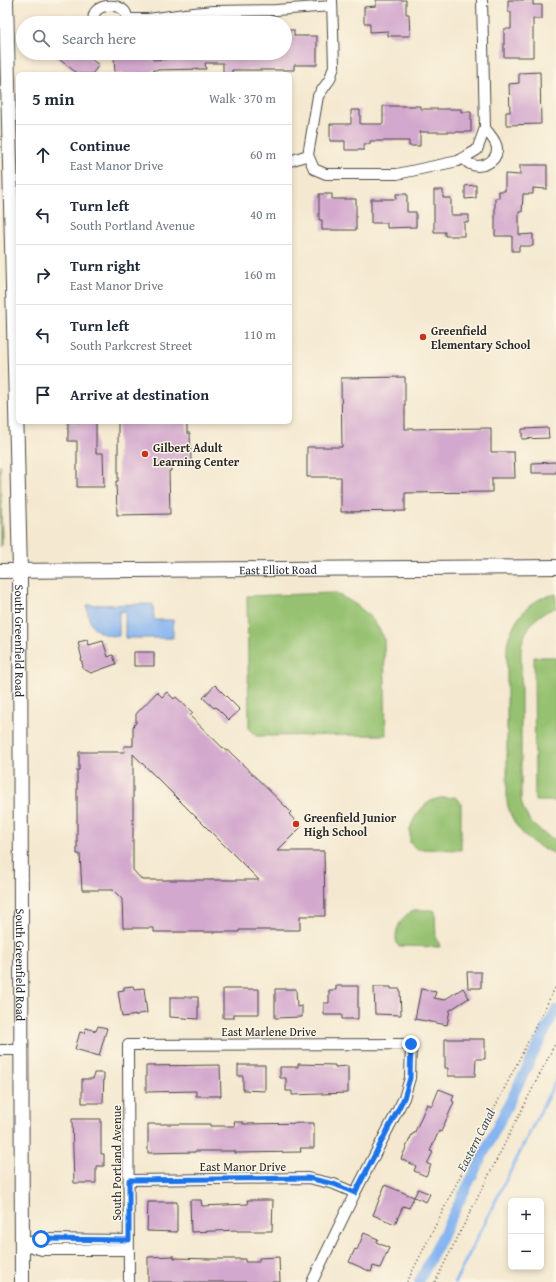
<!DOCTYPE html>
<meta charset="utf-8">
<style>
body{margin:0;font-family:"Gentium Book Plus",serif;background:#f6f6f7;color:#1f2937}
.controls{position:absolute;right:12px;bottom:12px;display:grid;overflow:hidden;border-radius:6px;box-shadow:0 2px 6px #0003}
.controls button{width:36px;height:36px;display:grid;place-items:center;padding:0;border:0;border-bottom:1px solid #e0e1e3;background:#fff;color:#1f2937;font:20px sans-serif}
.stop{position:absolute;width:12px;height:12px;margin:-9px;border:3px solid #1a73e8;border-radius:50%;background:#fff}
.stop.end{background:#1a73e8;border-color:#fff;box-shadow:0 1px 4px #0008}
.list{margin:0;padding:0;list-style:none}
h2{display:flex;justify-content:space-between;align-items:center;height:52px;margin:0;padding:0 16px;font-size:17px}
h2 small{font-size:13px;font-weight:400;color:#747a83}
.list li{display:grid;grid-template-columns:26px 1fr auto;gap:12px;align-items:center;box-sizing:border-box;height:60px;padding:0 16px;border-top:1px solid #e0e1e3}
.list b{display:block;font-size:15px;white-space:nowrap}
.list p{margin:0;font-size:13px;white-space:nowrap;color:#747a83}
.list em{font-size:13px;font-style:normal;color:#747a83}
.icon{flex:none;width:22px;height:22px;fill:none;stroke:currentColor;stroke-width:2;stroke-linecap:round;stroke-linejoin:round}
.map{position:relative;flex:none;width:556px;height:1282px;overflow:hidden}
.search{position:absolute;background:#fff;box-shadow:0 2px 6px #0003;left:16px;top:16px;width:276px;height:44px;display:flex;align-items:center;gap:10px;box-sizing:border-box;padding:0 14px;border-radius:22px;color:#747a83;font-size:15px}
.panel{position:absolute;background:#fff;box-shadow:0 2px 6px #0003;left:16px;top:72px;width:276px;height:352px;border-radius:6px}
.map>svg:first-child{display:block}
.green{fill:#95c16f;stroke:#60764d}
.water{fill:#85b4f0;stroke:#58708e}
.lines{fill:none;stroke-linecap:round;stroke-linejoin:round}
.stream{stroke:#85b4f0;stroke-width:3}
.canal{stroke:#85b4f0;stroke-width:10}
.building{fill:#d3a8ce;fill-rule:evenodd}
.street-casing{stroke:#494844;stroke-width:12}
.secondary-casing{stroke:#494844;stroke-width:16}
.path{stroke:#494844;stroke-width:1.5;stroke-dasharray:1 3;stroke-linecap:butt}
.street{stroke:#fff;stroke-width:10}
.secondary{stroke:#fff;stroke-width:14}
.route{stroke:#1a73e8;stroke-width:5}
.poi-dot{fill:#c8321e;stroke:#fcf5e5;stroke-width:1.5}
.labels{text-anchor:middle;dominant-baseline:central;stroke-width:3;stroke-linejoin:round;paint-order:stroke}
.poi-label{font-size:12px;font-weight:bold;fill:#2b2b2b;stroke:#fcf5e5;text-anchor:start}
.street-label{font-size:12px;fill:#2b2b2b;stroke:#fcf5e5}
.water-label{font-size:13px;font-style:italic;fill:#465466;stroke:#fcf5e5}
</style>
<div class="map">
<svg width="556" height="1282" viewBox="0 0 556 1282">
<rect width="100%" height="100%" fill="#fcf5e5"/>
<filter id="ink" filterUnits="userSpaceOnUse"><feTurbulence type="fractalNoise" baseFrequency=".025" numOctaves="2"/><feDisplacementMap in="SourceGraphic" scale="8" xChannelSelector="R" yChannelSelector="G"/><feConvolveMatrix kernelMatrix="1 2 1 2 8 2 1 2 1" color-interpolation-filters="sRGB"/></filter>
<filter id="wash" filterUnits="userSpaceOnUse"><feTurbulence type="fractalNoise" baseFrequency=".012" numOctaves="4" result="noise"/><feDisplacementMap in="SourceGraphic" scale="16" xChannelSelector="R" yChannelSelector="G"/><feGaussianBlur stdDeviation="0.9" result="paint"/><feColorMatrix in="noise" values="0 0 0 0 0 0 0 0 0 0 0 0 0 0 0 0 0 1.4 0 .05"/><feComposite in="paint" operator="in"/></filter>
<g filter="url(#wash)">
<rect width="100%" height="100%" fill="#f4e9d0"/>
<path class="green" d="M 0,465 L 2,545 L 0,547 Z
M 334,593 C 356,602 374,616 384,638 L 386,735 L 256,736 L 249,729 L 247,596 Z
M 556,594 L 556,608 C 536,613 521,632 521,653 L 521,800 C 525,820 538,832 556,840 L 556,853 C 552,853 548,851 544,849 C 525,840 511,823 507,802 L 507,653 C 507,648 507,642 509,637 C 514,621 528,603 544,597 C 547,596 552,595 556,594 Z
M 534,657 L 556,657 L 556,801 L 535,801 Z
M 455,797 L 459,800 L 461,804 L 461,850 L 417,849 L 410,843 C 410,838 410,834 410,830 C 412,818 424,802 436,799 C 442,797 449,798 455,797 Z
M 414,910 L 433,910 L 435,911 L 436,939 L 439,943 L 440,947 L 398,946 C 392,932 401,916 414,910 Z"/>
<path class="water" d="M 153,604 L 154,620 L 173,620 L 173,638 L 125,638 L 125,611 L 119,612 L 119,636 C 97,636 88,627 87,605 Z"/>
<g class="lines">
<path class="stream" d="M 455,1282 L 556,1080"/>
<path class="canal" d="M 419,1282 L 556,1010"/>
</g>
<g id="blocks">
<path class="building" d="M 376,0 L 406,0 L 406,14 L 409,14 L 410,36 L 388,36 L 388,31 L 370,32 L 370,23 L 364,23 L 364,7 L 376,6 Z
M 508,0 L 533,0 L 533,5 L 542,5 L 542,19 L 533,19 L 533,57 L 504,57 L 504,29 L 511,29 L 511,12 L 508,12 Z
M 285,30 L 294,30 L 294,36 L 317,36 L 317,65 L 294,65 L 294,70 L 232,70 L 232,74 L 223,74 L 223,63 L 205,63 L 206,69 L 153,70 L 153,74 L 115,74 L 114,57 L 139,56 L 139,53 L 152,53 L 153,60 L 168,59 L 168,53 L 285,53 Z
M 51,53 L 91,53 L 88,57 L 99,65 L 92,74 L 78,74 Z
M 540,72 L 541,124 L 506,125 L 506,112 L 510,112 L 509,84 L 519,83 L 519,73 Z
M 383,106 L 420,106 L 420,109 L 461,109 L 461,112 L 471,112 L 471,132 L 420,132 L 420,146 L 409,146 L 409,141 L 370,141 L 370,144 L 364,144 L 364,150 L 345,150 L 345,141 L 330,141 L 330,124 L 351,124 L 351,110 L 360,110 L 360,124 L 383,124 Z
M 520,165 L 547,165 L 547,189 L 533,188 L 533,194 L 523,194 L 522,212 L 519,212 L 519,235 L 533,234 L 533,246 L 519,246 L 519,251 L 512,251 L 512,236 L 495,236 L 495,198 L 499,198 L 499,191 L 505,191 L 505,174 L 520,175 Z
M 476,185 L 476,198 L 465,199 L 465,186 Z
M 434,190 L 443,190 L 443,198 L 451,198 L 451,215 L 469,215 L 469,222 L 464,222 L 464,236 L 445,236 L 445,232 L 434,232 Z
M 319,194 L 332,194 L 332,199 L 356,199 L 356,230 L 322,230 L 322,220 L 319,220 Z
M 396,194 L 407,194 L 407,212 L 416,212 L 416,227 L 387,228 L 387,223 L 371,223 L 371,199 L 396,199 Z
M 405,377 L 405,429 L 491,428 L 491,452 L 514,452 L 515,478 L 492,478 L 492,492 L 405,493 L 405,511 L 341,512 L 341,477 L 307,477 L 307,447 L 342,447 L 341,378 Z
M 68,422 L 96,422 L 96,453 L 103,453 L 104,487 L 77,487 L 77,441 L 68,441 Z
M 118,422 L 187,422 L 187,433 L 190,433 L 191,461 L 171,461 L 171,471 L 169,471 L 170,514 L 117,515 L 116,481 L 118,481 Z
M 548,428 L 549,438 L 522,439 L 522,429 Z
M 556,462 L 556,473 L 532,473 L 532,463 Z
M 87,640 L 89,645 L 103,641 L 108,657 L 113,655 L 116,664 L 91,673 L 82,668 L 83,666 L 81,659 L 82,659 L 78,642 Z
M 134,652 L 154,652 L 154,666 L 134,666 Z
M 215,685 L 240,710 L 229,720 L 216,707 L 214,708 L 203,698 Z
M 157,692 L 162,697 L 167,692 L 174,699 L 176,697 L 193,713 L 190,716 L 226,751 L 228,750 L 291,812 L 289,814 L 301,827 L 277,851 L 324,851 L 325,916 L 300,916 L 300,930 L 239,930 L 239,932 L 154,932 L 154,928 L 123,928 L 122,899 L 113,890 L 82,890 L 80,854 L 77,854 L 77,770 L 79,770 L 79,752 L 125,752 L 124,746 L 133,746 L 133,726 L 136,723 L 136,714 ZM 133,754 L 259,880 L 142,880 L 133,870 Z
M 467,972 L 481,972 L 481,988 L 468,988 Z
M 133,986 L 134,989 L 144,988 L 147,1013 L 138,1014 L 138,1015 L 122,1017 L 118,991 L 124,990 L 124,987 Z
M 336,986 L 358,986 L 358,1019 L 342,1019 L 342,1015 L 324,1015 L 324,1003 L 329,1003 L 329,990 L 336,990 Z
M 374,987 L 391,987 L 391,989 L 400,989 L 401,1015 L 375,1014 Z
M 463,988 L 469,998 L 450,1010 L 447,1025 L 415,1019 L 421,989 L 436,992 L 434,998 L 444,1000 Z
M 223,989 L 259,989 L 259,1014 L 234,1014 L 234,1018 L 223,1018 Z
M 275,989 L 296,989 L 297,1007 L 302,1006 L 302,1017 L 275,1018 Z
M 170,997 L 198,997 L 198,1019 L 170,1017 Z
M 98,1026 L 107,1028 L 99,1056 L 75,1049 L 80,1032 L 84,1033 L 86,1028 L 96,1031 Z
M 445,1039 L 485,1039 L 485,1059 L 476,1059 L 475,1076 L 448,1076 L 448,1068 L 445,1068 Z
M 298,1064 L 335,1065 L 335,1067 L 348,1066 L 348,1093 L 292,1095 L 292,1091 L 286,1091 L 286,1078 L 280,1078 L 280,1067 L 298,1067 Z
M 220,1065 L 221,1096 L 196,1096 L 196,1091 L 146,1092 L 146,1066 Z
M 238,1065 L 265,1065 L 265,1091 L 243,1090 L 243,1076 L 238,1076 Z
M 94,1073 L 104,1073 L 103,1103 L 82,1103 L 82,1079 L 93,1079 Z
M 439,1089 L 454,1095 L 452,1101 L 454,1102 L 441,1132 L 439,1131 L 430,1151 L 433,1152 L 427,1164 L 431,1165 L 426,1176 L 414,1171 L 416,1166 L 401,1159 L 412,1134 L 414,1134 L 427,1104 L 432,1106 Z
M 72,1119 L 101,1119 L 101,1154 L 104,1154 L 104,1166 L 96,1166 L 96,1183 L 74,1183 Z
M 234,1122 L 243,1122 L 243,1124 L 314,1123 L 314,1148 L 300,1148 L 301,1152 L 235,1153 L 235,1151 L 195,1151 L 195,1152 L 148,1153 L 148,1124 L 210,1124 L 210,1126 L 235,1126 Z
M 385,1185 L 414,1197 L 409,1208 L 403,1206 L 395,1224 L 373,1215 Z
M 418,1189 L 430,1194 L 426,1202 L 414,1197 Z
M 190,1200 L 201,1200 L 202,1206 L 248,1204 L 247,1200 L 273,1200 L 272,1231 L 237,1231 L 237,1230 L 191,1232 Z
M 148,1202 L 177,1202 L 177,1232 L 147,1231 Z
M 364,1233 L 378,1239 L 376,1242 L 389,1248 L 380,1268 L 373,1266 L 371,1272 L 349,1262 L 355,1249 L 357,1250 Z
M 174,1256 L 174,1258 L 211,1259 L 245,1259 L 245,1262 L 259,1262 L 259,1258 L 279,1257 L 280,1282 L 148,1282 L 148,1257 Z"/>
</g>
</g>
<g filter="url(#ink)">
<use href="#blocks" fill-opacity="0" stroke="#494844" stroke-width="1"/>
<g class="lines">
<g class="street-casing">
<path id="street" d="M 332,0 L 334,66 L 330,79 L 318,96 L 308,155 L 314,169 L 326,174 L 397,174 L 458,161 L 477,150 L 485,128 L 482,0
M 127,19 L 148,19 L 185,14 L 213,11 L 276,10 L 332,6
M 95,23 C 85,0 136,0 125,23
M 463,158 C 465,160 468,163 470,164 C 480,169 496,163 497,150 C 498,143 489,134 485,128
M 290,161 L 308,155
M 0,1050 L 21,1050
M 129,1180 L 308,1178 L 334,1184 L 355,1193
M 22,1244 L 42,1250 L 129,1250
M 24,1244 L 41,1239 L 129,1240
M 129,1282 L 128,1045 L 411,1044 L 410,1078 L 404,1098 L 355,1193 L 312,1282"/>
</g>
<g class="secondary-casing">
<g id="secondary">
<path id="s1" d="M 6,0 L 20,571 L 22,1282"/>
<path id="s2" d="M 0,571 L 556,567"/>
</g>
</g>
<path class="path" d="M 407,1282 L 556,986
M 435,1282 L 556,1042"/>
<use href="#street" class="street"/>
<use href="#secondary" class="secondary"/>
</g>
</g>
<g class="lines" filter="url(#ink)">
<path class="route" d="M 41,1239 L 129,1240 L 129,1180 L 308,1178 L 334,1184 L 355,1193 L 404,1098 L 410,1078 L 411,1044"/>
</g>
<g class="poi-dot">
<circle cx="423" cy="337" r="4"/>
<circle cx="145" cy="454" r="4"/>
<circle cx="296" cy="824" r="4"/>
</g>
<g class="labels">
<g class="poi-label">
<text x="431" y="330">Greenfield<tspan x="431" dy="14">Elementary School</tspan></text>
<text x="153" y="447">Gilbert Adult<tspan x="153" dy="14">Learning Center</tspan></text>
<text x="304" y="817">Greenfield Junior<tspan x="304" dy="14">High School</tspan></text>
</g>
<g class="street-label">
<text stroke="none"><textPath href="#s2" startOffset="278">East Elliot Road</textPath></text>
<text stroke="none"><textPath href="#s1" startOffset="641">South Greenfield Road</textPath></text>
<text stroke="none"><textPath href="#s1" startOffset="965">South Greenfield Road</textPath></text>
<text x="269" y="1031">East Marlene Drive</text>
<text transform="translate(116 1163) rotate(-90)">South Portland Avenue</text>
<text x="243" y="1166">East Manor Drive</text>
</g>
<g class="water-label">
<text transform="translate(476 1140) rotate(-63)">Eastern Canal</text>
</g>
</g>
</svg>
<div class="controls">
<button>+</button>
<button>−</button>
</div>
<div class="stop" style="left:41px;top:1239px"></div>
<div class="stop end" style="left:411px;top:1044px"></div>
<div class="search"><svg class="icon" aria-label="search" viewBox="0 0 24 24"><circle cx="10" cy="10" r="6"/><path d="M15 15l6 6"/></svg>Search here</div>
<section class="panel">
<h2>5 min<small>Walk · 370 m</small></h2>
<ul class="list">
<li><svg class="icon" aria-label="ahead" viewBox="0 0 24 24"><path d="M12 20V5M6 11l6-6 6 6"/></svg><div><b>Continue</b><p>East Manor Drive</p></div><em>60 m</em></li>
<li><svg class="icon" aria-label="left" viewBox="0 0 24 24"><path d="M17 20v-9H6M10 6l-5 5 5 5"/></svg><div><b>Turn left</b><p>South Portland Avenue</p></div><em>40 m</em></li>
<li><svg class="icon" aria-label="right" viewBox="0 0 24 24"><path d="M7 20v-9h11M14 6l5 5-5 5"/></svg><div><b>Turn right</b><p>East Manor Drive</p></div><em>160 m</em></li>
<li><svg class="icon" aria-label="left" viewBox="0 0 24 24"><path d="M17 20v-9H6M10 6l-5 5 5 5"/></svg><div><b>Turn left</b><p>South Parkcrest Street</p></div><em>110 m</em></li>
<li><svg class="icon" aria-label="arrive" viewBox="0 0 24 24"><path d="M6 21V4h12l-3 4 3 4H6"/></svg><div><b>Arrive at destination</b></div></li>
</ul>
</section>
</div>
